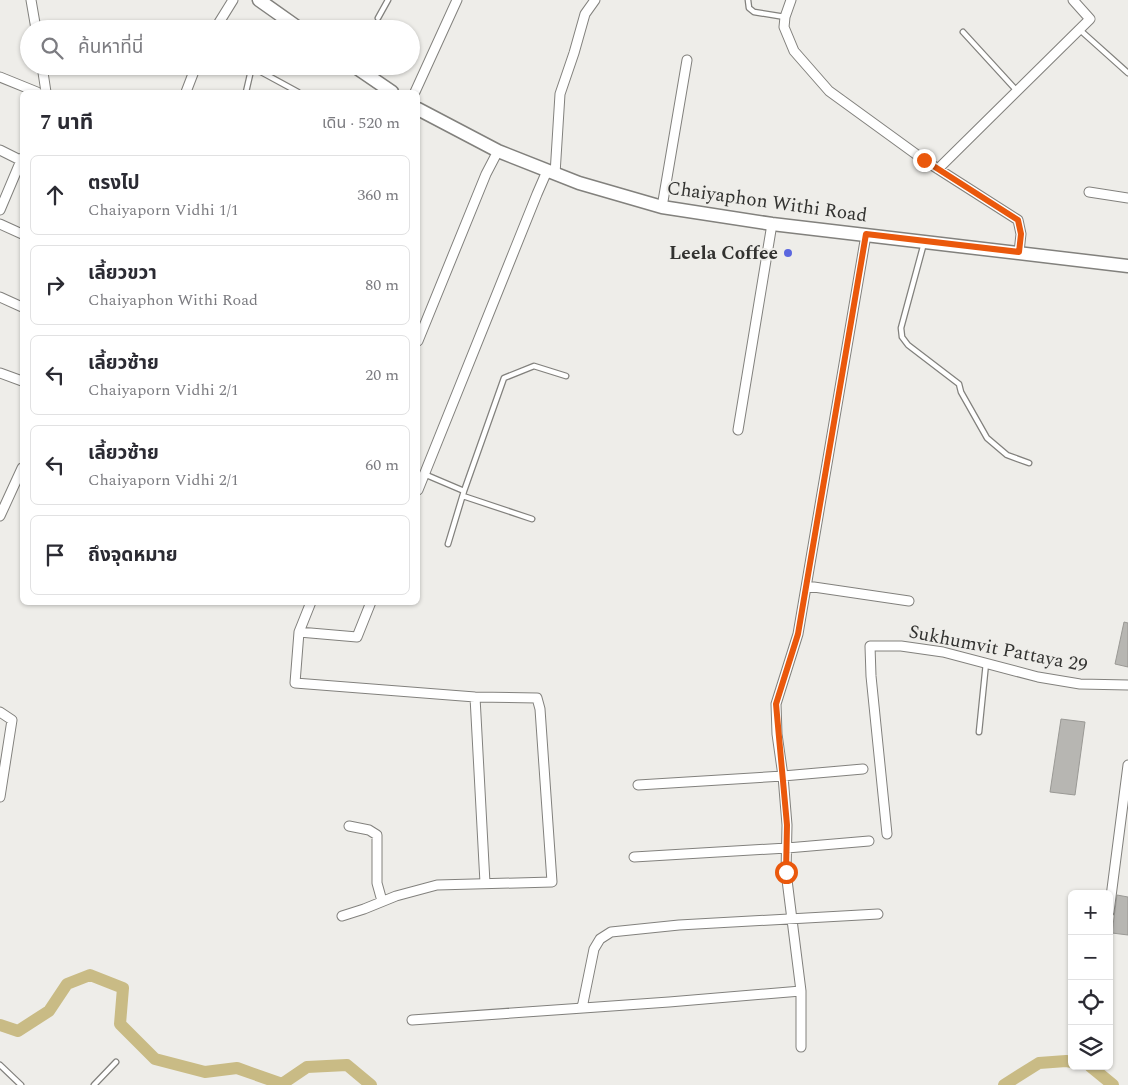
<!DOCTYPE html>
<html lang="th">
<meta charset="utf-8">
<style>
body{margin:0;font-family:Spectral,"Noto Sans Thai",serif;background:#f2f2f3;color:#2b2b33}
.controls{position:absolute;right:15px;bottom:15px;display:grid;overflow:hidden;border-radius:8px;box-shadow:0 1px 4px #0004}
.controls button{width:45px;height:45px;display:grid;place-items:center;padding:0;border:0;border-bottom:1px solid #e1e1e2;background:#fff;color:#2b2b33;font:25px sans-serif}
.stop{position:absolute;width:15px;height:15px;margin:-11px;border:4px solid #ea580c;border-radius:50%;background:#fff}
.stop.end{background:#ea580c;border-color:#fff;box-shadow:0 1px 5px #0008}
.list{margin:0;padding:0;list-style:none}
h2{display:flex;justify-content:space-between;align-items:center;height:65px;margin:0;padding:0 20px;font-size:21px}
h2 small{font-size:16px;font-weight:400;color:#7c7c81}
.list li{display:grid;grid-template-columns:32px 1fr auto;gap:15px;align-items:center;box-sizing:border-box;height:80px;margin:0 10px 10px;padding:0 10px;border:1px solid #e1e1e2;border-radius:8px}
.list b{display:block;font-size:19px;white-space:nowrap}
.list p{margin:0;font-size:16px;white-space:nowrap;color:#7c7c81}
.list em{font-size:16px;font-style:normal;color:#7c7c81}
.icon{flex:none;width:28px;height:28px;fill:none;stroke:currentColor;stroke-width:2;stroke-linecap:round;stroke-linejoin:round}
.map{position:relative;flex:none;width:1128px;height:1085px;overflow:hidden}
.search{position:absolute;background:#fff;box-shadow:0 1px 4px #0004;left:20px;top:20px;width:400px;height:55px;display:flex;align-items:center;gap:12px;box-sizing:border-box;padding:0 18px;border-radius:28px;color:#7c7c81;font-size:19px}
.panel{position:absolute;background:#fff;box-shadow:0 1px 4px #0004;left:20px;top:90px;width:400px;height:515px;border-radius:8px}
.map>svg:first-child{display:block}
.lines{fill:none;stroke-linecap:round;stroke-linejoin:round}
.canal{stroke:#c9bb85;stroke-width:12}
.building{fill:#b7b6b2;stroke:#9a9995}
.lane-casing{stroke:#82817d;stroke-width:7}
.street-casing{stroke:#82817d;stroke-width:11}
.secondary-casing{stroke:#82817d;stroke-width:15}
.lane{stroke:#fff;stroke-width:4.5}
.street{stroke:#fff;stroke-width:9}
.secondary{stroke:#fff;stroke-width:12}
.route{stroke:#ea580c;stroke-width:6}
.poi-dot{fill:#5b67df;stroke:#eeede9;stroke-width:2}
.labels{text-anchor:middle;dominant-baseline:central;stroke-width:4;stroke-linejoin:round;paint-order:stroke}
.street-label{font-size:19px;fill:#323230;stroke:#eeede9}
.poi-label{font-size:19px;font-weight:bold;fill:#323230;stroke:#eeede9;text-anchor:end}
</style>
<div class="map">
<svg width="1128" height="1085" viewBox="0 0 1128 1085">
<rect width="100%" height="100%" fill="#eeede9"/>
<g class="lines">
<path class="canal" d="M 0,1025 L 18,1031 L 49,1011 L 67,984 L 90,975 L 123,988 L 120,1024 L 155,1059 L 205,1072 L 237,1068 L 282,1084 L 307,1067 L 347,1065 L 371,1085
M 1090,1066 L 1113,1085
M 1004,1085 L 1039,1063 L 1066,1061 L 1072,1062"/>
</g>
<path class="building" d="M 1124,622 L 1128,623 L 1128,667 L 1115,664 Z
M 1061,719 L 1085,722 L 1075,795 L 1050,792 Z
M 1117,895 L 1128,897 L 1128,935 L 1112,933 Z"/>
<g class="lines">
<g class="lane-casing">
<path id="lane" d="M 748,0 L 749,8 L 754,12 L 785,17
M 378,18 L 388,0
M 277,29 L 283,19
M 1080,30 L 1128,73
M 963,32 L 1017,91
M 252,67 L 298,92
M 246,92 L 252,66
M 924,243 L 901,328 L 902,337 L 908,345 L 959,384 L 961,392 L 987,438 L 1007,455 L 1029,463
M 424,474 L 464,491
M 463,496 L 532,519
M 448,544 L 464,491 L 504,378 L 534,366 L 566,376
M 979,732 L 986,663
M 0,1065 L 21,1085
M 94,1085 L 116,1062"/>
</g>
<g class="street-casing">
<path id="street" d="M 31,0 L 36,29
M 791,0 L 785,17 L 784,27 L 794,51 L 829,91 L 924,160 L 1018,220 L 1021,234 L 1019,252
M 215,29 L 233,0
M 42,66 L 46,92
M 0,77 L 37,92
M 186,92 L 196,66
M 415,92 L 457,0
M 0,150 L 22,161
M 938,169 L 1090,19 L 1073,0
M 555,174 L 560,94 L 574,53 L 585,14 L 595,0
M 1089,192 L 1128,198
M 662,207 L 687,60
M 0,210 L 22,158
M 0,224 L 22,234
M 0,297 L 22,307
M 418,341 L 486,174 L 498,151
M 0,373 L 22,381
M 738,430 L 772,224
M 418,490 L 537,194 L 547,171
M 0,516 L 22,468
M 807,586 L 909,601
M 311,602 L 299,632 L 295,683 L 475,697 L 537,698 L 540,709 L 552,882 L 437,885 L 396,896 L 364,909 L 342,916
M 299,632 L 357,637 L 371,602
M 475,697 L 485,883
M 0,712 L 12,720 L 0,797
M 638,785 L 783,776 L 863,769
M 349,826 L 369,830 L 377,835 L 377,883 L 382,901
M 887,834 L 871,676 L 870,646 L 901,646 L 943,652 L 1038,677 L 1080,684 L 1128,685
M 634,857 L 787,848 L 869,841
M 1109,912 L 1128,765
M 582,1008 L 594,949 L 600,939 L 611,932 L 679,925 L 878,914
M 412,1020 L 669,1002 L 801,991
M 801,1047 L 801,991 L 786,872 L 787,825 L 783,776 L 777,734 L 776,704 L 798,634 L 866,235"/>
</g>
<g class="secondary-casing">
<path id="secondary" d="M 259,0 L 300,29
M 354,66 L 392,92
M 418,109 L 498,151 L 579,183 L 662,207 L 772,224 L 1128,266"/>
</g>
<use href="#lane" class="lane"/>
<use href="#street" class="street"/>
<use href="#secondary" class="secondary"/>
</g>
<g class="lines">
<path class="route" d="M 786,872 L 787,825 L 776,704 L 798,634 L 866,234 L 1019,252 L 1021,234 L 1018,220 L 924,160"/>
</g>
<circle class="poi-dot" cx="788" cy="253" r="5"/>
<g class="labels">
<g class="street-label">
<text transform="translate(767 202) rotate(8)">Chaiyaphon Withi Road</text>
<text transform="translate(998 649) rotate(11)">Sukhumvit Pattaya 29</text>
</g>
<g class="poi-label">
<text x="778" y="253">Leela Coffee</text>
</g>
</g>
</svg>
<div class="controls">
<button>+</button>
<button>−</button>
<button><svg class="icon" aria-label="locate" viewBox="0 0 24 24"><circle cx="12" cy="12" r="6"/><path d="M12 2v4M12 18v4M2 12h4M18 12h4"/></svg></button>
<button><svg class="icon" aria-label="layers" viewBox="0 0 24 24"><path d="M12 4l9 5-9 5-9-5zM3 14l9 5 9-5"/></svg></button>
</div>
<div class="stop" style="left:786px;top:872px"></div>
<div class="stop end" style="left:924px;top:160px"></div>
<div class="search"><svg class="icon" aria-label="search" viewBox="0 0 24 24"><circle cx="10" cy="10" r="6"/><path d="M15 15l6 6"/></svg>ค้นหาที่นี่</div>
<section class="panel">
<h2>7 นาที<small>เดิน · 520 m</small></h2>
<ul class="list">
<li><svg class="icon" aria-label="ahead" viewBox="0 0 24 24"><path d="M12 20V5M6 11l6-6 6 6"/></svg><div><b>ตรงไป</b><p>Chaiyaporn Vidhi 1/1</p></div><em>360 m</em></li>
<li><svg class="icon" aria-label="right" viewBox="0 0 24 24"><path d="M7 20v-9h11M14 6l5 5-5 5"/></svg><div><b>เลี้ยวขวา</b><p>Chaiyaphon Withi Road</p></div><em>80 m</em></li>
<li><svg class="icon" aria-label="left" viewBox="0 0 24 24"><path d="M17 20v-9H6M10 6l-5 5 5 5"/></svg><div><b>เลี้ยวซ้าย</b><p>Chaiyaporn Vidhi 2/1</p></div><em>20 m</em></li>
<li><svg class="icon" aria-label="left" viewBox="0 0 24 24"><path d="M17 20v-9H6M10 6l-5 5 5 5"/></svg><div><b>เลี้ยวซ้าย</b><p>Chaiyaporn Vidhi 2/1</p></div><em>60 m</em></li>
<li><svg class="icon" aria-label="arrive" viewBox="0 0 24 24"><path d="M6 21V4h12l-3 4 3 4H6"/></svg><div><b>ถึงจุดหมาย</b></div></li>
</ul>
</section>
</div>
